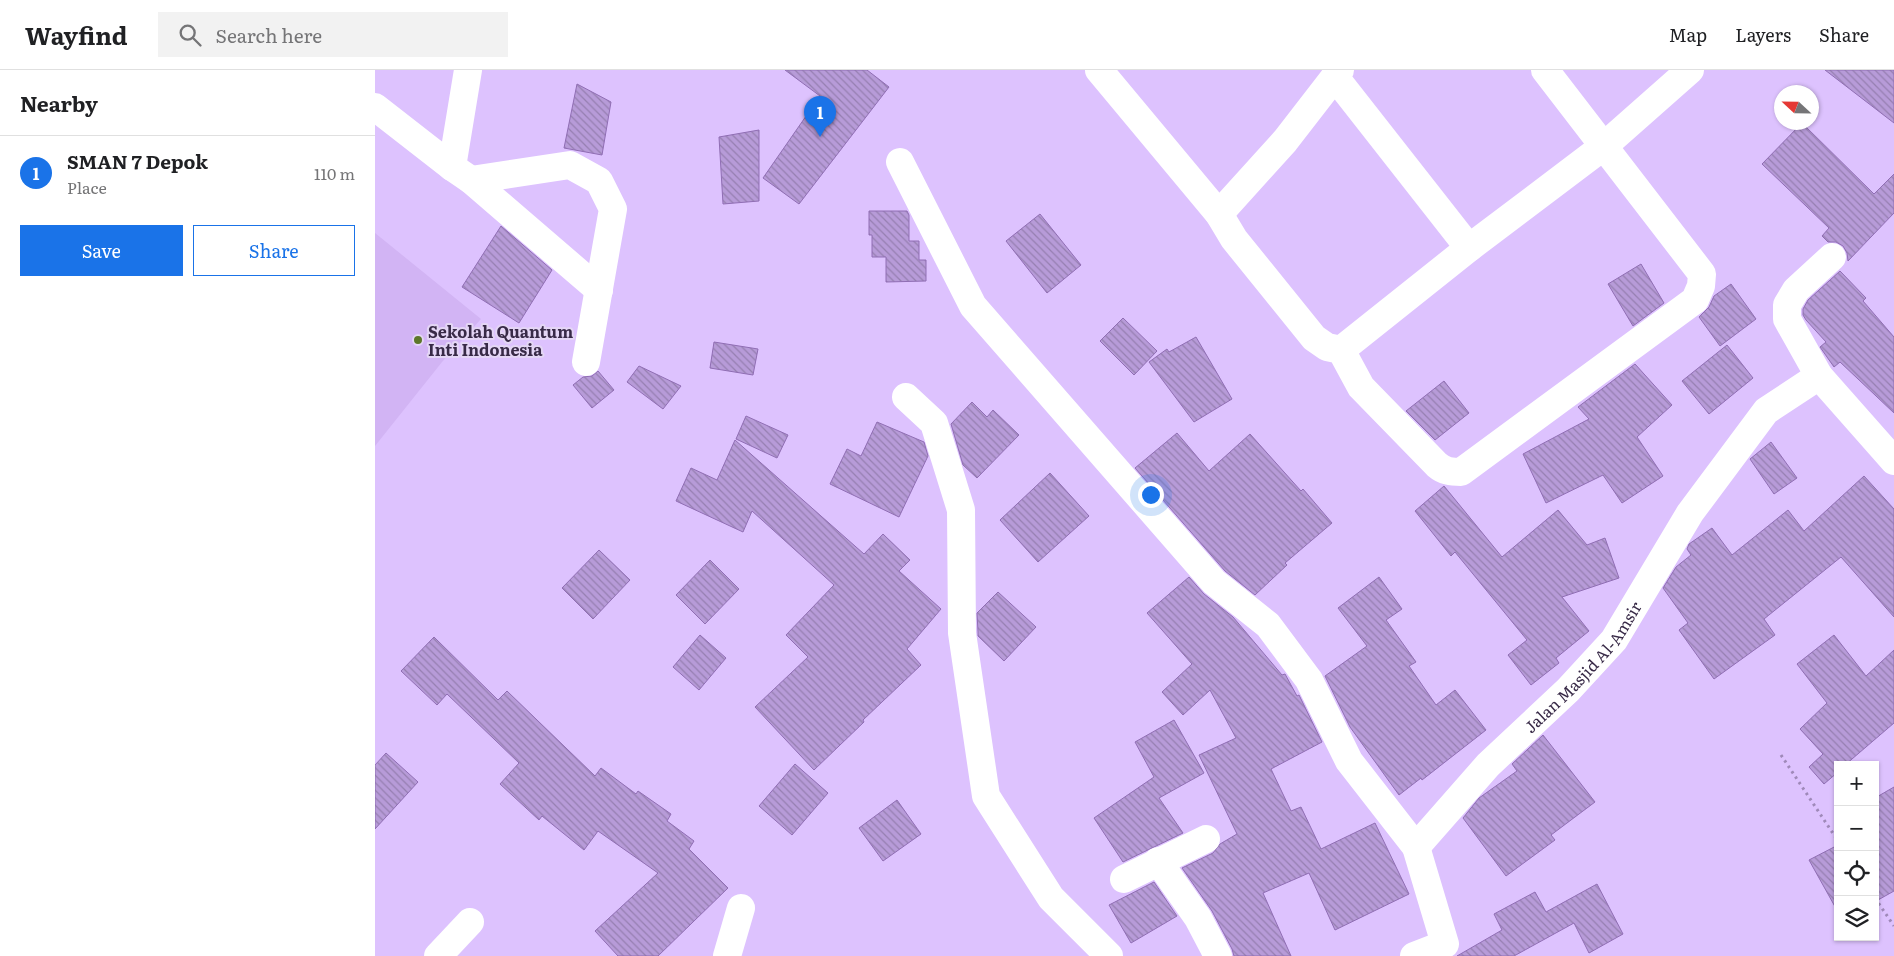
<!DOCTYPE html>
<meta charset="utf-8">
<style>
body{margin:0;font-family:Literata,serif;background:#f2f2f2;color:#202124}
.controls{position:absolute;right:15px;bottom:15px;display:grid;overflow:hidden;border-radius:0px;box-shadow:0 1px 4px #0004}
.controls button{width:45px;height:45px;display:grid;place-items:center;padding:0;border:0;border-bottom:1px solid #e0e0e0;background:#fff;color:#202124;font:25px sans-serif}
.compass{position:absolute;left:1399px;top:15px;width:45px;height:45px;border-radius:50%;background:#fff;box-shadow:0 1px 4px #0004;rotate:292deg}
.you{position:absolute;left:775px;top:424px;width:18px;height:18px;margin:-12px;border:4px solid #fff;border-radius:50%;background:#1a73e8;box-shadow:0 0 0 8px #1a73e833}
.badge{display:grid;place-items:center;width:32px;height:32px;border-radius:50%;background:#1a73e8;color:#fff;font-size:16px;font-weight:700}
.pin{position:absolute;translate:-50% -41px;filter:drop-shadow(0 1px 2px #0008)}
.pin::after{content:'';position:absolute;top:26px;width:18px;height:15px;background:inherit;clip-path:polygon(0 0,100% 0,50% 100%)}
.list{margin:0;padding:0;list-style:none}
h2{display:flex;justify-content:space-between;align-items:center;height:65px;margin:0;padding:0 20px;font-size:21px}
h2 small{font-size:16px;font-weight:400;color:#757577}
.list li{display:grid;grid-template-columns:32px 1fr auto;gap:15px;align-items:center;box-sizing:border-box;height:75px;padding:0 20px;border-top:1px solid #e0e0e0}
.list b{display:block;font-size:19px;white-space:nowrap}
.list p{margin:0;font-size:16px;white-space:nowrap;color:#757577}
.list em{font-size:16px;font-style:normal;color:#757577}
.actions{display:flex;gap:10px;padding:15px 20px}
.actions a{flex:1;padding:11px 0;border:1px solid #1a73e8;border-radius:0px;text-align:center;font-size:18px;color:#1a73e8}
.actions .main{background:#1a73e8;color:#fff}
.icon{flex:none;width:28px;height:28px;fill:none;stroke:currentColor;stroke-width:2;stroke-linecap:round;stroke-linejoin:round}
.map{position:relative;flex:none;width:1519px;height:886px;overflow:hidden}
header{display:flex;align-items:center;gap:30px;box-sizing:border-box;height:70px;padding:0 25px;background:#fff;border-bottom:1px solid #e0e0e0}
header strong{font-size:24px}
nav{display:flex;gap:28px;margin-inline-start:auto;font-size:18px}
.search{width:350px;height:45px;background:#f2f2f2;display:flex;align-items:center;gap:12px;box-sizing:border-box;padding:0 18px;border-radius:0px;color:#757577;font-size:19px}
main{display:flex}
aside{flex:1;background:#fff}
.map>svg:first-child{display:block}
.built{fill:#d2b4f4}
.building{fill:url(#building-back-hatch);stroke:#906eb4}
.lines{fill:none;stroke-linecap:round;stroke-linejoin:round}
.path{stroke:#9f89b9;stroke-width:3;stroke-dasharray:2.5 4;stroke-linecap:butt}
.minor{stroke:#fff;stroke-width:28}
.poi-dot{fill:#5d7729;stroke:#e4d6f5;stroke-width:2}
.labels{text-anchor:middle;dominant-baseline:central;stroke-width:4;stroke-linejoin:round;paint-order:stroke}
.poi-label{font-size:16px;font-weight:bold;fill:#382a47;stroke:#e4d6f5;text-anchor:start}
.street-label{font-size:16px;fill:#382a47;stroke:#e4d6f5}
</style>
<header>
<strong>Wayfind</strong>
<div class="search"><svg class="icon" aria-label="search" viewBox="0 0 24 24"><circle cx="10" cy="10" r="6"/><path d="M15 15l6 6"/></svg>Search here</div>
<nav><a>Map</a><a>Layers</a><a>Share</a></nav>
</header>
<main>
<aside>
<h2>Nearby<small></small></h2>
<ul class="list">
<li><span class="badge">1</span><div><b>SMAN 7 Depok</b><p>Place</p></div><em>110 m</em></li>
</ul>
<div class="actions"><a class="main">Save</a><a>Share</a></div>
</aside>
<div class="map">
<svg width="1519" height="886" viewBox="0 0 1519 886">
<defs>
<pattern id="building-back-hatch" width="6" height="6" patternUnits="userSpaceOnUse" patternTransform="scale(1.25)"><rect width="6" height="6" fill="#b79bd8"/><path d="M-1 5l2 2M0 0l6 6M5-1l2 2" fill="none" stroke="#967fb1"/></pattern>
</defs>
<rect width="100%" height="100%" fill="#ddc2fe"/>
<path class="built" d="M 0,163 L 106,249 L 67,292 L 0,376 Z"/>
<path class="building" d="M 410,0 L 492,0 L 514,17 L 424,134 L 388,108 L 445,26 Z
M 1450,0 L 1519,0 L 1519,53 Z
M 202,14 L 236,32 L 227,85 L 189,78 Z
M 1427,53 L 1499,124 L 1519,104 L 1519,143 L 1473,191 L 1472,183 L 1468,176 L 1461,172 L 1453,172 L 1447,166 L 1454,158 L 1387,94 Z
M 384,60 L 384,131 L 348,134 L 344,67 Z
M 494,141 L 532,141 L 534,145 L 534,171 L 544,171 L 544,190 L 551,190 L 551,211 L 511,212 L 511,187 L 497,187 L 497,165 L 494,165 Z
M 665,144 L 706,195 L 672,223 L 631,171 Z
M 126,156 L 177,200 L 144,253 L 87,217 Z
M 1266,194 L 1289,233 L 1258,256 L 1233,214 Z
M 1465,201 L 1491,228 L 1488,231 L 1519,267 L 1519,343 L 1465,292 L 1459,297 L 1445,277 L 1451,272 L 1431,250 L 1428,245 L 1428,239 L 1433,230 Z
M 1356,214 L 1381,249 L 1345,276 L 1324,247 L 1334,237 L 1339,226 Z
M 748,248 L 782,281 L 759,305 L 725,271 Z
M 821,267 L 857,329 L 819,352 L 774,292 L 792,279 L 794,282 Z
M 339,272 L 383,279 L 378,305 L 335,298 Z
M 1352,275 L 1378,308 L 1334,344 L 1307,311 Z
M 1260,294 L 1297,335 L 1262,367 L 1288,406 L 1247,433 L 1228,405 L 1171,433 L 1148,384 L 1214,349 L 1203,337 Z
M 264,296 L 306,316 L 288,339 L 252,312 Z
M 223,301 L 239,320 L 217,338 L 198,315 L 208,307 L 217,306 Z
M 1069,311 L 1094,343 L 1060,370 L 1031,341 Z
M 597,332 L 612,347 L 618,340 L 644,365 L 602,408 L 588,395 L 576,354 Z
M 371,346 L 413,365 L 402,388 L 361,369 Z
M 502,352 L 549,372 L 553,386 L 524,447 L 455,414 L 472,379 L 486,386 Z
M 802,363 L 834,401 L 875,364 L 926,421 L 928,419 L 957,453 L 910,493 L 912,495 L 880,525 L 850,501 L 760,398 Z
M 360,370 L 489,484 L 508,464 L 535,490 L 524,501 L 566,539 L 532,579 L 546,595 L 488,650 L 489,652 L 439,700 L 380,637 L 433,587 L 411,565 L 459,515 L 377,441 L 368,462 L 301,431 L 316,398 L 342,410 Z
M 1396,372 L 1422,408 L 1399,424 L 1375,389 Z
M 675,403 L 714,446 L 663,492 L 625,450 Z
M 1489,406 L 1519,439 L 1519,547 L 1466,487 L 1389,549 L 1400,565 L 1339,609 L 1304,560 L 1313,553 L 1288,518 L 1301,497 L 1316,485 L 1312,479 L 1314,474 L 1337,458 L 1357,485 L 1413,440 L 1429,461 Z
M 1069,416 L 1127,487 L 1183,440 L 1212,475 L 1230,468 L 1244,508 L 1187,527 L 1214,561 L 1181,588 L 1184,593 L 1156,615 L 1133,585 L 1152,570 L 1080,482 L 1076,486 L 1040,441 Z
M 224,480 L 255,510 L 218,549 L 187,518 Z
M 335,490 L 364,519 L 330,554 L 301,525 Z
M 814,507 L 829,524 L 858,547 L 907,605 L 910,604 L 922,626 L 924,625 L 947,672 L 896,699 L 916,741 L 926,737 L 946,779 L 1000,753 L 1034,824 L 960,860 L 934,803 L 888,823 L 916,886 L 859,886 L 857,879 L 837,841 L 807,798 L 838,783 L 845,774 L 862,764 L 824,685 L 861,668 L 835,620 L 808,645 L 787,622 L 817,594 L 772,543 Z
M 1004,507 L 1027,539 L 1011,550 L 1041,592 L 1034,596 L 1061,635 L 1080,620 L 1111,660 L 1047,710 L 1046,708 L 1024,725 L 975,657 L 950,606 L 992,576 L 963,538 Z
M 623,522 L 661,557 L 629,591 L 603,566 L 603,562 L 602,543 Z
M 325,565 L 351,588 L 324,620 L 298,597 Z
M 1459,565 L 1491,606 L 1519,580 L 1519,653 L 1470,695 L 1463,695 L 1463,702 L 1449,714 L 1434,697 L 1448,684 L 1425,659 L 1452,633 L 1422,594 Z
M 59,567 L 123,630 L 132,621 L 220,706 L 226,698 L 261,724 L 263,721 L 296,744 L 292,751 L 319,771 L 314,779 L 353,818 L 283,886 L 243,886 L 220,861 L 283,803 L 223,761 L 209,780 L 167,746 L 164,750 L 125,714 L 144,693 L 72,624 L 62,635 L 26,601 Z
M 799,650 L 829,703 L 784,728 L 808,763 L 748,792 L 719,748 L 779,707 L 760,672 Z
M 1168,665 L 1220,732 L 1176,765 L 1180,770 L 1131,806 L 1088,748 L 1104,728 L 1142,701 L 1137,694 Z
M 11,683 L 43,712 L 0,759 L 0,695 Z
M 420,694 L 453,723 L 417,765 L 384,736 Z
M 1519,717 L 1519,821 L 1503,830 L 1500,825 L 1500,728 Z
M 522,730 L 546,764 L 508,791 L 484,758 Z
M 1463,775 L 1463,842 L 1434,790 Z
M 779,812 L 802,846 L 756,873 L 734,835 Z
M 1222,814 L 1248,864 L 1214,883 L 1199,853 L 1139,886 L 1082,886 L 1127,860 L 1119,844 L 1160,822 L 1171,842 Z"/>
<g class="lines">
<path class="path" d="M 1406,685 L 1463,771
M 1500,828 L 1519,856"/>
<g class="minor">
<path d="M 724,0 L 844,144 L 859,169 L 939,268 L 952,277 L 966,280 L 986,317 L 1062,395 C 1069,401 1076,402 1086,402 L 1320,230 L 1326,216 L 1327,204 L 1170,0"/>
<path d="M 960,7 L 1094,178"/>
<path d="M 0,37 L 77,97 L 96,110 L 224,220"/>
<path d="M 525,92 L 598,236 L 839,512 L 893,555 L 934,610 L 974,691 L 1041,777 L 1070,874 L 1039,886"/>
<path d="M 77,97 L 93,0"/>
<path d="M 96,110 L 195,95 L 224,111 L 238,139 L 211,292"/>
<path d="M 844,144 L 910,71 L 965,0"/>
<path d="M 1457,187 L 1421,220 L 1412,235 L 1412,249 L 1444,306 L 1519,391"/>
<path d="M 966,280 L 1094,178 L 1229,76 L 1315,0"/>
<path d="M 531,327 L 559,353 L 586,440 L 587,563 L 611,726 L 676,828 L 734,886"/>
<path id="s1" d="M 1041,777 L 1113,695 L 1193,620 L 1239,570 L 1315,443 L 1391,341 L 1444,306"/>
<path d="M 783,791 L 823,848 L 843,886"/>
<path d="M 749,809 L 831,769"/>
<path d="M 63,886 L 95,852"/>
<path d="M 352,886 L 366,838"/>
</g>
</g>
<circle class="poi-dot" cx="43" cy="270" r="5"/>
<g class="labels">
<g class="poi-label">
<text x="53" y="261">Sekolah Quantum<tspan x="53" dy="18">Inti Indonesia</tspan></text>
</g>
<g class="street-label">
<text stroke="none"><textPath href="#s1" startOffset="246">Jalan Masjid Al-Amsir</textPath></text>
</g>
</g>
</svg>
<div class="controls">
<button>+</button>
<button>−</button>
<button><svg class="icon" aria-label="locate" viewBox="0 0 24 24"><circle cx="12" cy="12" r="6"/><path d="M12 2v4M12 18v4M2 12h4M18 12h4"/></svg></button>
<button><svg class="icon" aria-label="layers" viewBox="0 0 24 24"><path d="M12 4l9 5-9 5-9-5zM3 14l9 5 9-5"/></svg></button>
</div>
<svg class="compass" viewBox="-18 -18 36 36"><path d="M0-13l5 13h-10z" fill="#e53935"/><path d="M0 13l5-13h-10z" fill="#757577"/></svg>
<div class="you"></div>
<div class="pin badge" style="left:445px;top:67px">1</div>
</div>
</main>
